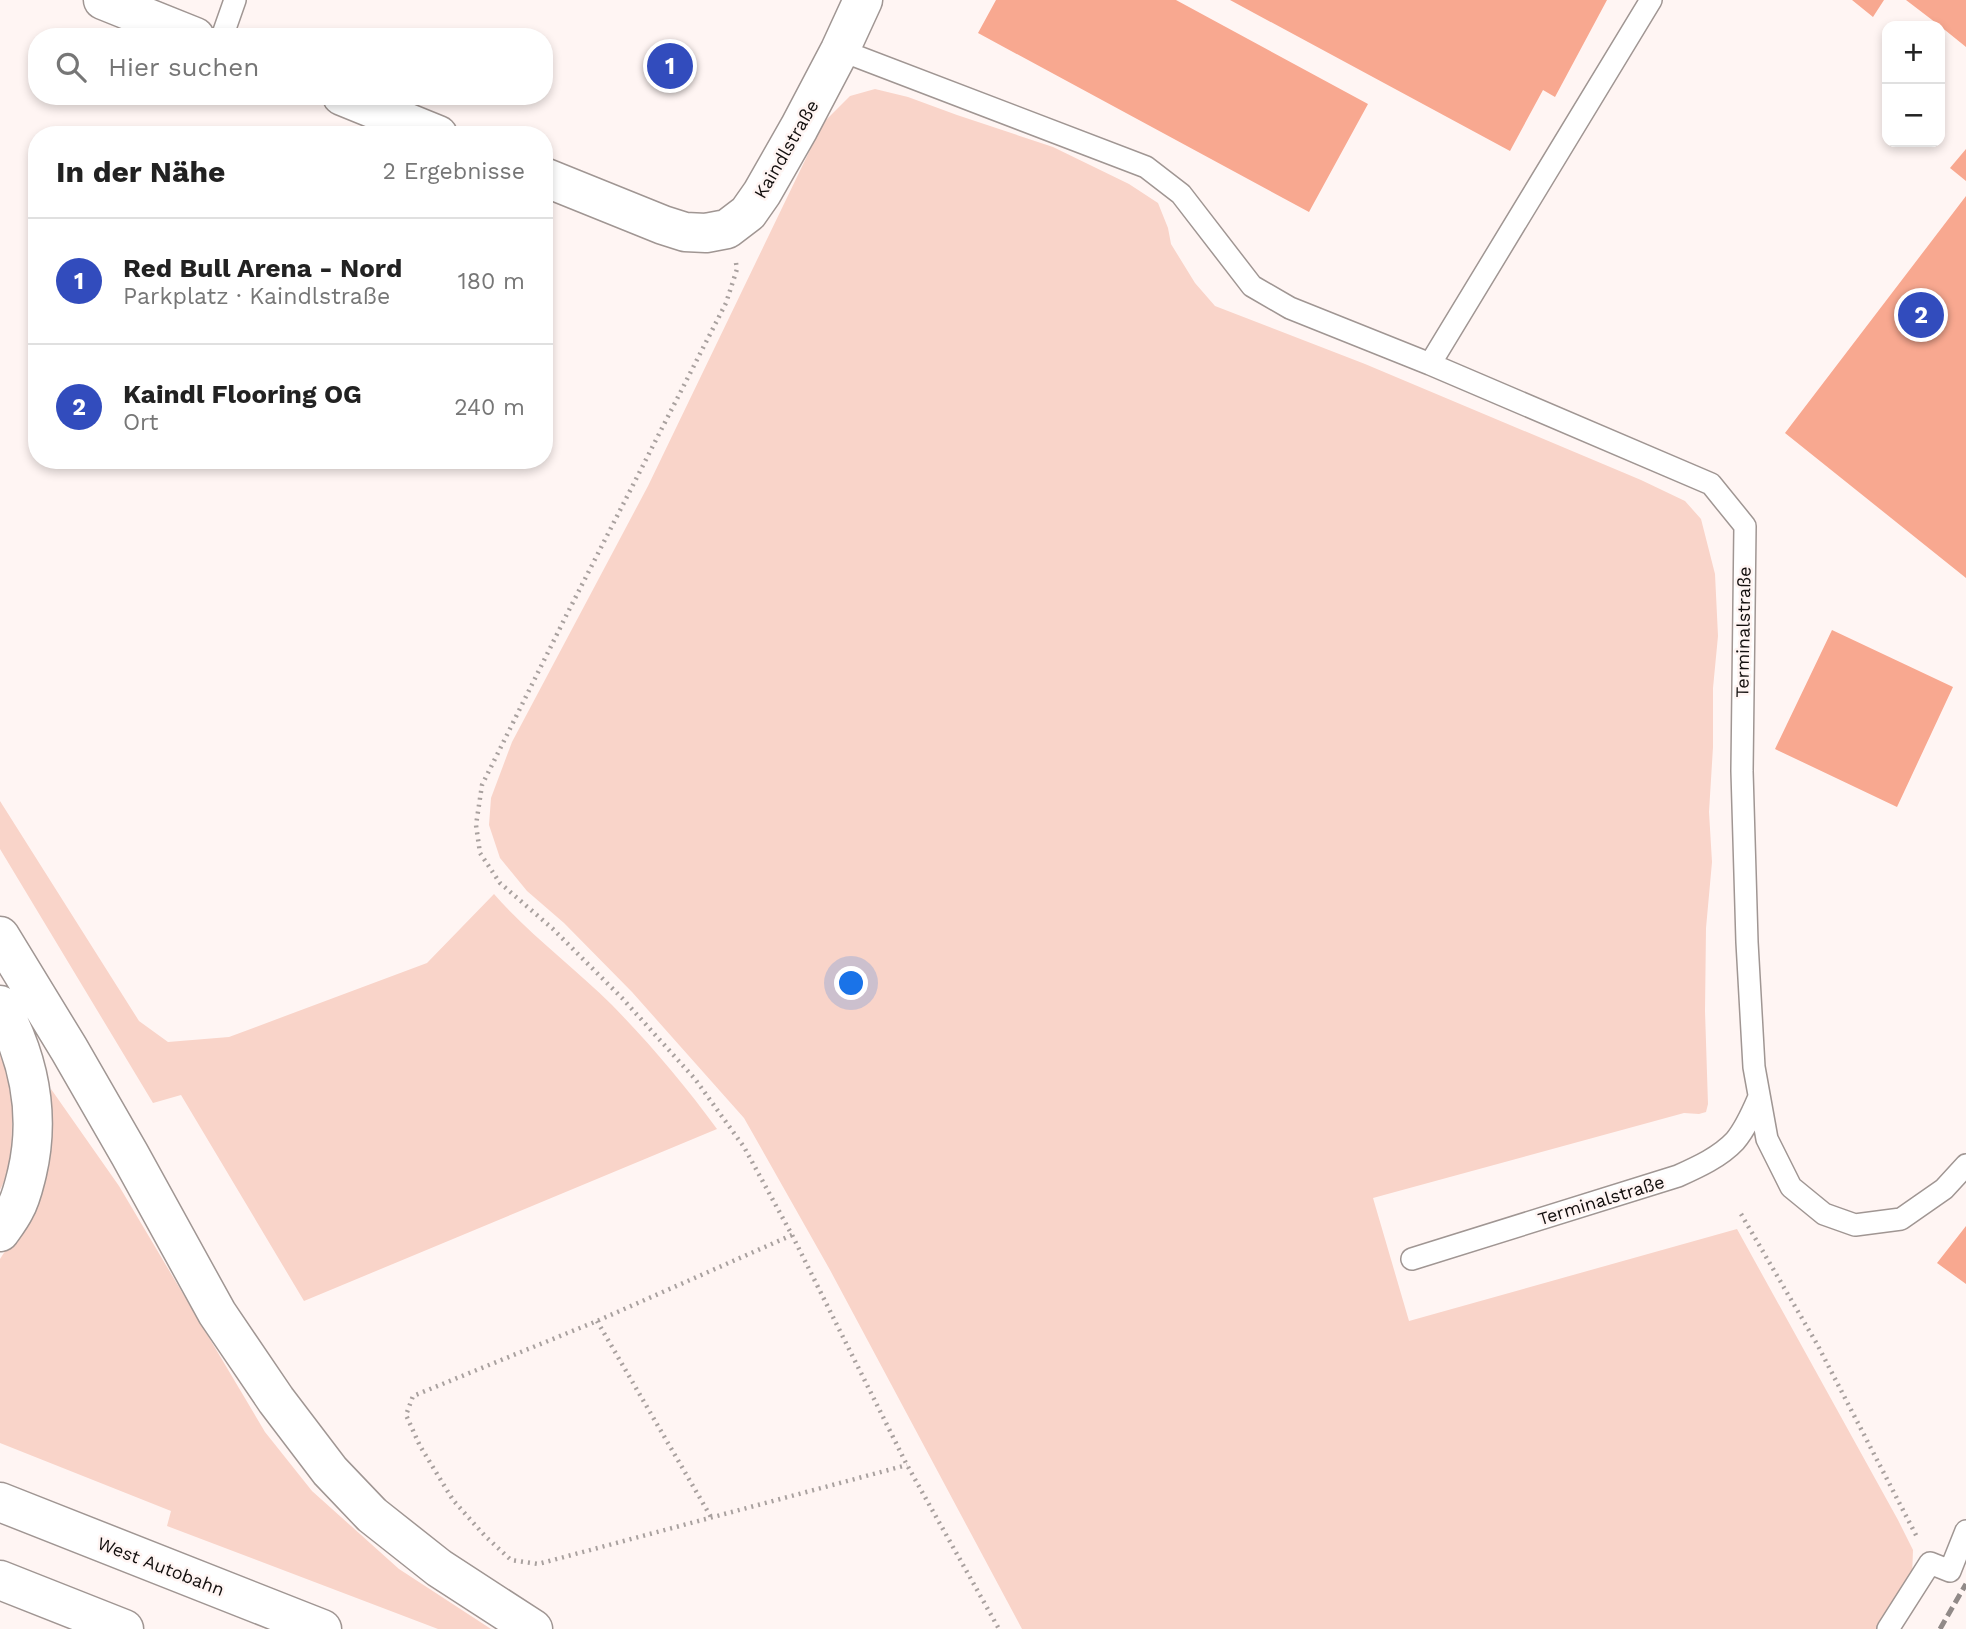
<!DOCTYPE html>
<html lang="de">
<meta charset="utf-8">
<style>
body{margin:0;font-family:"Work Sans",sans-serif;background:#f2f2f2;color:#222}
.controls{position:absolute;right:21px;top:21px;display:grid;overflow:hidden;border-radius:14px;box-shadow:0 4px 10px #0003}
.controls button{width:63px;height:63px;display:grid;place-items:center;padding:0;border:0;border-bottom:2px solid #e0e0e0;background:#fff;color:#222;font:35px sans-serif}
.you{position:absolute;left:852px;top:984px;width:24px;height:24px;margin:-18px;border:5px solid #fff;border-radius:50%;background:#1a73e8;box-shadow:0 0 0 10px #1a73e833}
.badge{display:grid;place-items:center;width:46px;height:46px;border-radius:50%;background:#324cbd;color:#fff;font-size:23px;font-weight:700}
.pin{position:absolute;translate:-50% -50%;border:4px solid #fff;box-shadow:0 2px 7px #0006}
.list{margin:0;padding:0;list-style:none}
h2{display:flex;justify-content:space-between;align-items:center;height:91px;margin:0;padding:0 28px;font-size:30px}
h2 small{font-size:23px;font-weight:400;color:#767676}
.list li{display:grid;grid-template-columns:46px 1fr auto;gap:21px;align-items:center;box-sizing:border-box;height:126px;padding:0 28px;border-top:2px solid #e0e0e0}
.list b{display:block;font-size:26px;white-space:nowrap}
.list p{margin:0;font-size:23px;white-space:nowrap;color:#767676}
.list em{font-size:23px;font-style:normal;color:#767676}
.icon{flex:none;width:38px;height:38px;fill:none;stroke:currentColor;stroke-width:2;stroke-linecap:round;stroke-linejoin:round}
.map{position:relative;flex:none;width:1966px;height:1629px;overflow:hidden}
.search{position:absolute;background:#fff;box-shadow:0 4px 10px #0003;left:28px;top:28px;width:525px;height:77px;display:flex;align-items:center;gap:18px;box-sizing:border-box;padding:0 24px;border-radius:28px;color:#767676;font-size:26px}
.panel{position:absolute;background:#fff;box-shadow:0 4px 10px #0003;left:28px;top:126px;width:525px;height:343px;border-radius:28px}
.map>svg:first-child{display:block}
.green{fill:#f9d4c9}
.building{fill:#f8a890}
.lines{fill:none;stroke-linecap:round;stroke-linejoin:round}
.service-casing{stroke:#a09693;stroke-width:24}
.minor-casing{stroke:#a09693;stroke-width:41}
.motorway-casing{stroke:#a09693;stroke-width:41}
.path{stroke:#a9a19f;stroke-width:4.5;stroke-dasharray:2 5;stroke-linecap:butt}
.service{stroke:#fff;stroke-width:21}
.minor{stroke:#fff;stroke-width:38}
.motorway{stroke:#fff;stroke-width:38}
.rail{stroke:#918a88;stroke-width:5;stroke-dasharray:10 5;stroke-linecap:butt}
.labels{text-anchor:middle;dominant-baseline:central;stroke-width:5;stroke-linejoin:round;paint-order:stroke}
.street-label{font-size:18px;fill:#130f0e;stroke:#fff5f3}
</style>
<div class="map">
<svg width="1966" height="1629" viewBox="0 0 1966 1629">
<rect width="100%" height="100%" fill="#fff5f3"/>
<path class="green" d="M 875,89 L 908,97 L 957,115 L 1053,147 L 1129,184 L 1158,203 L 1168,228 L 1171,244 L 1195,283 L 1215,306 L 1365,364 L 1641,480 L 1685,501 L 1701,519 L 1715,574 L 1718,636 L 1713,688 L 1713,747 L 1709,812 L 1712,862 L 1706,928 L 1705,1011 L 1708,1104 L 1706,1112 L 1699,1114 L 1684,1113 L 1373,1198 L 1409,1321 L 1737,1229 L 1898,1520 L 1913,1550 L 1912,1577 L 1879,1629 L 1022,1629 L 830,1270 L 744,1118 L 632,992 L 564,923 L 527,891 L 500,858 L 489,825 L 491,798 L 512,742 L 648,486 L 823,123 L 850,96 Z
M 0,801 L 139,1021 L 168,1042 L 229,1037 L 427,963 L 494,894 C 530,935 574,967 612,1005 C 650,1044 685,1085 717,1129 L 304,1301 L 181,1095 L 153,1103 L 0,849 Z
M 0,1037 L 13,1081 L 11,1167 L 0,1190 Z
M 51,1089 L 119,1186 L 265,1432 L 312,1491 L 399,1569 L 491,1629 L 438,1629 L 167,1526 L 171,1511 L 0,1443 L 0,1259 L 28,1215 L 46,1160 Z"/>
<path class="building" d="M 996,0 L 1176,0 L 1368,104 L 1309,212 L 978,33 Z
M 1230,0 L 1607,0 L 1555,97 L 1543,90 L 1510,151 Z
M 1852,0 L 1884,0 L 1873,17 Z
M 1906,0 L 1966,0 L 1966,47 L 1940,26 Z
M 1966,149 L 1966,181 L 1950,168 Z
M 1966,196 L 1966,578 L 1785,433 Z
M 1832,630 L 1953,687 L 1897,807 L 1775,749 Z
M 1966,1226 L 1966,1284 L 1937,1263 Z"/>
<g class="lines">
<g class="service-casing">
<path id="service" d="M 222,37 L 235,0
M 840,50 L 1146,167 L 1181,194 L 1252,286 L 1290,308 L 1430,364 L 1711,484 L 1745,526 L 1742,771 L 1747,942 L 1754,1067 L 1767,1139 L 1791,1187 L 1824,1214 L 1855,1225 L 1901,1219 L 1944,1189 L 1966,1165
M 1430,364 L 1651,0
M 1412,1259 L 1678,1176 C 1698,1167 1720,1157 1735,1141 C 1746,1128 1753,1111 1759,1097
M 1888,1629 L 1930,1563 L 1950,1571 L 1966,1531"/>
</g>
<g class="minor-casing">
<path id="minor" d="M 103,0 L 195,37
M 342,96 L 438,135
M 544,177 L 663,225 L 685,232 L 706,233 L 727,229 L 748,213 L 762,193 L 799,128 L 840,50 L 863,0"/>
</g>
<g class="motorway-casing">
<path id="motorway" d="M 0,936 L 69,1049 L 130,1155 L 217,1313 L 276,1400 L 330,1471 L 372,1515 L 439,1568 L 533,1629
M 0,1005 C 29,1058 41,1113 27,1173 C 24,1185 21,1199 15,1209 C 11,1217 5,1225 0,1232
M 0,1502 L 322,1629
M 0,1580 L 124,1629"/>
</g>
<path class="path" d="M 736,263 L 737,269 L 726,303 L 567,614 L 482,785 L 476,825 L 480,853 L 500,883 L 553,929 L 622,998 L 695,1079 L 744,1147 L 792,1235 L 907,1465 L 999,1629
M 1741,1214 L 1817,1344 L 1918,1539
M 792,1235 L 597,1321 L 413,1396 L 406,1415 L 420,1446 L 453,1500 L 485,1536 L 511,1560 L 538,1564 L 907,1465
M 597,1321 L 711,1517"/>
<use href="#service" class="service"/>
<use href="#minor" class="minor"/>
<use href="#motorway" class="motorway"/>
<path class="rail" d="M 1940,1629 L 1966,1584"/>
</g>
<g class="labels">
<g class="street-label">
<text transform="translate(786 149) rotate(-60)">Kaindlstraße</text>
<text transform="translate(1743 632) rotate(-89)">Terminalstraße</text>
<text transform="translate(1601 1200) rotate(-17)">Terminalstraße</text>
<text transform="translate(161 1566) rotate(21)">West Autobahn</text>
</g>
</g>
</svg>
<div class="controls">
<button>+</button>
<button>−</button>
</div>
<div class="you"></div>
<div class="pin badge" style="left:670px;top:66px">1</div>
<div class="pin badge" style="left:1921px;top:315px">2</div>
<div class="search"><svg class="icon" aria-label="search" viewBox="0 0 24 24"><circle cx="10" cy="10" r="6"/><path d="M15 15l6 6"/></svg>Hier suchen</div>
<section class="panel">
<h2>In der Nähe<small>2 Ergebnisse</small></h2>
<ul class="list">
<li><span class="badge">1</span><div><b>Red Bull Arena - Nord</b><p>Parkplatz · Kaindlstraße</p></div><em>180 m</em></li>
<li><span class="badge">2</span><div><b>Kaindl Flooring OG</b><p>Ort</p></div><em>240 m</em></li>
</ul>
</section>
</div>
